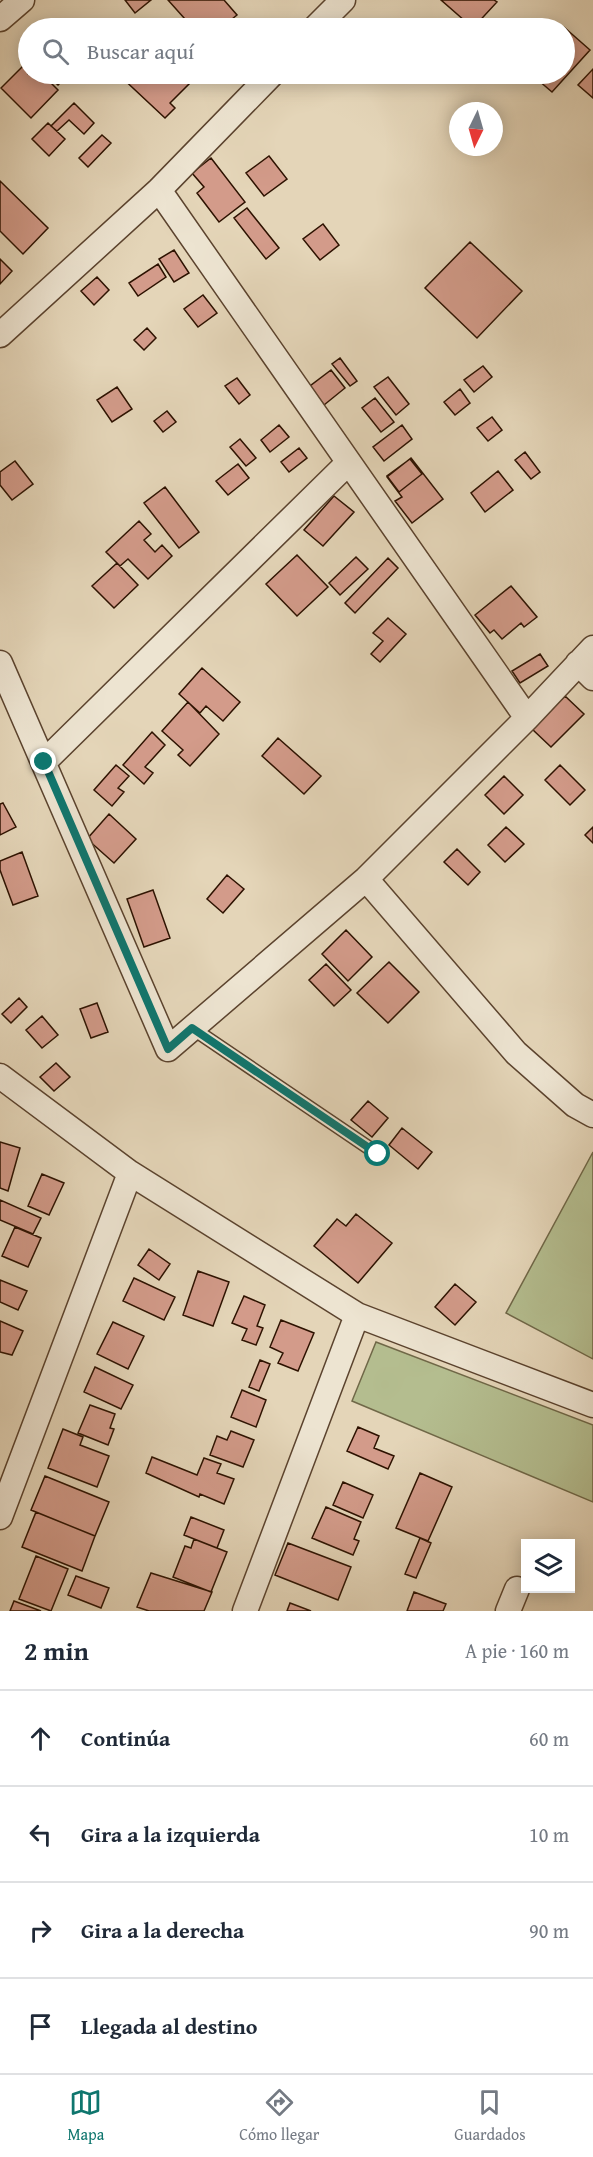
<!DOCTYPE html>
<html lang="es">
<meta charset="utf-8">
<style>
body{margin:0;font-family:"Gentium Book Plus",serif;background:#f6f6f7;color:#1f2937}
.controls{position:absolute;right:18px;bottom:18px;display:grid;overflow:hidden;border-radius:0px;box-shadow:0 3px 15px #0003}
.controls button{width:54px;height:54px;display:grid;place-items:center;padding:0;border:0;border-bottom:2px solid #e0e1e3;background:#fff;color:#1f2937;font:30px sans-serif}
.compass{position:absolute;left:449px;top:102px;width:54px;height:54px;border-radius:50%;background:#fff;box-shadow:0 3px 15px #0003;rotate:185deg}
.stop{position:absolute;width:18px;height:18px;margin:-14px;border:4px solid #0f766e;border-radius:50%;background:#fff}
.stop.end{background:#0f766e;border-color:#fff;box-shadow:0 2px 6px #0008}
.list{margin:0;padding:0;list-style:none}
h2{display:flex;justify-content:space-between;align-items:center;height:78px;margin:0;padding:0 24px;font-size:26px}
h2 small{font-size:20px;font-weight:400;color:#747a83}
.list li{display:grid;grid-template-columns:39px 1fr auto;gap:18px;align-items:center;box-sizing:border-box;height:96px;padding:0 24px;border-top:2px solid #e0e1e3}
.list b{display:block;font-size:22px;white-space:nowrap}
.list em{font-size:20px;font-style:normal;color:#747a83}
.icon{flex:none;width:33px;height:33px;fill:none;stroke:currentColor;stroke-width:2;stroke-linecap:round;stroke-linejoin:round}
.map{position:relative;flex:none;width:593px;height:1611px;overflow:hidden}
.search{position:absolute;background:#fff;box-shadow:0 3px 15px #0003;left:18px;right:18px;top:18px;height:66px;display:flex;align-items:center;gap:15px;box-sizing:border-box;padding:0 21px;border-radius:33px;color:#747a83;font-size:22px}
.sheet{height:462px;background:#fff}
nav{display:flex;justify-content:space-around;align-items:center;box-sizing:border-box;height:84px;border-top:2px solid #e0e1e3;background:#fff;font-size:16px;color:#747a83}
nav a{display:grid;justify-items:center;gap:3px}
nav .on{color:#0f766e}
.map>svg:first-child{display:block}
.green{fill:#b4bd8f;stroke:#706848;stroke-width:1.5}
.building{fill:#d39b8a;stroke:#2d1200;stroke-width:1.5}
.lines{fill:none;stroke-linecap:round;stroke-linejoin:round}
.lane-casing{stroke:#5b432e;stroke-width:15}
.street-casing{stroke:#5b432e;stroke-width:27}
.lane{stroke:#ede4d1;stroke-width:12}
.street{stroke:#ede4d1;stroke-width:24}
.route{stroke:#0f766e;stroke-width:8}
</style>
<div class="map">
<svg width="593" height="1611" viewBox="0 0 593 1611">
<rect width="100%" height="100%" fill="#e4d5b8"/>
<filter id="stains"><feTurbulence type="fractalNoise" baseFrequency=".00333" numOctaves="4"/><feColorMatrix values="0 0 0 0 .2 0 0 0 0 .09 0 0 0 0 .02 0 0 0 .5 -.17"/></filter>
<radialGradient id="worn" r=".72"><stop offset=".6" stop-color="#630" stop-opacity="0"/><stop offset="1" stop-color="#630" stop-opacity=".3"/></radialGradient>
<path class="green" d="M 593,1152 L 593,1359 L 506,1313 Z
M 376,1342 L 593,1425 L 593,1502 L 352,1401 Z"/>
<path class="building" d="M 125,0 L 151,0 L 135,13 Z
M 168,0 L 224,0 L 237,15 L 221,28 L 193,28 Z
M 441,0 L 494,0 L 497,2 L 473,28 Z
M 565,28 L 590,50 L 552,92 L 531,74 L 564,74 Z
M 28,61 L 28,74 L 42,74 L 58,90 L 31,118 L 1,88 Z
M 593,69 L 593,98 L 578,85 Z
M 46,74 L 69,74 L 58,85 Z
M 118,74 L 180,74 L 190,83 L 170,103 L 175,108 L 165,118 Z
M 74,103 L 94,123 L 84,134 L 69,120 L 57,131 L 51,126 Z
M 48,123 L 65,139 L 49,156 L 32,139 Z
M 102,135 L 111,143 L 88,167 L 79,158 Z
M 269,156 L 287,179 L 264,196 L 246,173 Z
M 211,158 L 245,202 L 219,222 L 197,193 L 204,187 L 192,173 Z
M 0,181 L 48,228 L 23,254 L 0,231 Z
M 247,208 L 279,248 L 266,259 L 234,218 Z
M 323,224 L 339,245 L 320,260 L 303,239 Z
M 470,242 L 522,291 L 477,338 L 425,288 Z
M 174,250 L 189,273 L 174,282 L 159,259 Z
M 0,259 L 12,271 L 0,284 Z
M 158,264 L 166,277 L 138,296 L 129,283 Z
M 97,277 L 109,290 L 94,305 L 81,291 Z
M 203,295 L 217,313 L 198,327 L 184,309 Z
M 147,328 L 156,338 L 144,350 L 134,340 Z
M 340,358 L 357,381 L 350,386 L 332,364 Z
M 483,366 L 492,377 L 474,392 L 464,380 Z
M 331,370 L 345,388 L 324,405 L 310,386 Z
M 388,377 L 409,404 L 396,415 L 374,387 Z
M 237,378 L 250,395 L 239,404 L 225,386 Z
M 117,387 L 132,409 L 112,422 L 97,400 Z
M 460,389 L 470,403 L 455,415 L 444,402 Z
M 375,398 L 394,422 L 381,432 L 362,408 Z
M 167,411 L 176,422 L 163,432 L 154,421 Z
M 492,417 L 502,430 L 488,441 L 477,428 Z
M 279,425 L 289,437 L 270,452 L 261,440 Z
M 402,425 L 412,439 L 384,461 L 373,447 Z
M 240,439 L 256,458 L 246,466 L 230,447 Z
M 299,448 L 307,458 L 289,472 L 281,462 Z
M 525,452 L 540,472 L 531,479 L 515,460 Z
M 411,458 L 443,499 L 412,523 L 395,501 L 402,497 L 387,477 Z
M 410,459 L 422,474 L 399,492 L 387,476 Z
M 15,461 L 33,484 L 12,500 L 0,485 L 0,472 Z
M 238,464 L 249,478 L 228,495 L 216,481 Z
M 498,471 L 513,490 L 485,512 L 471,493 Z
M 165,487 L 199,532 L 179,548 L 144,503 Z
M 334,496 L 354,512 L 323,546 L 304,530 Z
M 139,521 L 151,534 L 144,540 L 155,552 L 162,545 L 172,556 L 148,579 L 128,559 L 120,566 L 106,552 Z
M 297,555 L 328,587 L 297,616 L 266,584 Z
M 356,557 L 368,569 L 340,595 L 329,583 Z
M 388,558 L 398,568 L 355,613 L 345,603 Z
M 117,563 L 138,585 L 114,608 L 92,586 Z
M 511,586 L 537,617 L 524,627 L 521,623 L 502,639 L 494,630 L 490,633 L 475,615 Z
M 388,618 L 406,634 L 380,662 L 371,654 L 383,641 L 373,633 Z
M 540,654 L 548,666 L 520,683 L 512,671 Z
M 202,668 L 240,702 L 223,721 L 206,706 L 200,713 L 179,694 Z
M 565,696 L 584,714 L 551,747 L 532,729 Z
M 188,702 L 219,734 L 190,766 L 178,755 L 183,750 L 162,731 Z
M 152,732 L 165,745 L 145,767 L 153,773 L 144,784 L 123,765 Z
M 278,738 L 321,776 L 304,794 L 262,756 Z
M 116,765 L 129,776 L 118,788 L 124,792 L 112,806 L 94,790 Z
M 560,765 L 585,790 L 570,805 L 545,780 Z
M 504,776 L 523,795 L 504,814 L 485,795 Z
M 3,803 L 16,827 L 0,835 L 0,804 Z
M 109,814 L 136,839 L 114,863 L 87,839 Z
M 506,827 L 524,844 L 505,862 L 488,845 Z
M 593,827 L 593,843 L 585,835 Z
M 457,849 L 480,872 L 468,885 L 444,862 Z
M 22,852 L 38,896 L 13,905 L 0,870 L 0,861 Z
M 227,875 L 244,889 L 223,913 L 207,899 Z
M 153,890 L 170,938 L 144,947 L 127,899 Z
M 346,930 L 372,957 L 348,981 L 322,954 Z
M 389,962 L 419,992 L 388,1023 L 357,993 Z
M 326,964 L 351,990 L 334,1006 L 309,980 Z
M 19,998 L 27,1007 L 11,1023 L 2,1014 Z
M 97,1003 L 108,1032 L 91,1038 L 80,1009 Z
M 42,1016 L 58,1035 L 42,1048 L 26,1030 Z
M 56,1063 L 70,1077 L 54,1091 L 40,1077 Z
M 368,1101 L 388,1118 L 372,1137 L 351,1120 Z
M 402,1128 L 432,1152 L 418,1169 L 389,1145 Z
M 0,1142 L 20,1148 L 8,1191 L 0,1188 Z
M 42,1174 L 64,1183 L 49,1215 L 28,1206 Z
M 0,1200 L 41,1218 L 33,1234 L 0,1220 Z
M 356,1214 L 392,1243 L 358,1283 L 314,1246 L 337,1219 L 346,1226 Z
M 15,1227 L 41,1238 L 28,1267 L 2,1256 Z
M 149,1249 L 170,1264 L 159,1280 L 138,1265 Z
M 198,1271 L 229,1282 L 213,1326 L 183,1315 Z
M 134,1278 L 175,1297 L 164,1320 L 123,1301 Z
M 0,1280 L 27,1291 L 18,1310 L 0,1302 Z
M 455,1284 L 476,1302 L 455,1325 L 435,1307 Z
M 244,1296 L 265,1305 L 257,1326 L 263,1328 L 256,1345 L 242,1340 L 247,1329 L 232,1323 Z
M 281,1320 L 314,1333 L 298,1371 L 278,1363 L 283,1353 L 270,1347 Z
M 0,1321 L 23,1331 L 12,1355 L 0,1352 Z
M 113,1322 L 144,1336 L 128,1369 L 97,1354 Z
M 260,1360 L 270,1364 L 259,1391 L 249,1387 Z
M 95,1367 L 133,1385 L 121,1409 L 84,1392 Z
M 242,1390 L 266,1400 L 256,1427 L 231,1417 Z
M 90,1405 L 115,1414 L 110,1428 L 114,1429 L 108,1445 L 78,1433 Z
M 358,1427 L 379,1436 L 374,1448 L 394,1456 L 388,1469 L 347,1451 Z
M 63,1429 L 83,1437 L 80,1445 L 109,1456 L 97,1487 L 48,1468 Z
M 231,1431 L 254,1440 L 243,1467 L 210,1455 L 217,1436 L 227,1440 Z
M 152,1457 L 197,1475 L 204,1458 L 221,1464 L 217,1473 L 234,1479 L 224,1504 L 200,1494 L 199,1497 L 146,1473 Z
M 420,1473 L 452,1487 L 428,1541 L 396,1528 Z
M 45,1476 L 109,1502 L 95,1536 L 31,1510 Z
M 343,1482 L 373,1495 L 363,1518 L 333,1505 Z
M 326,1507 L 361,1522 L 354,1539 L 359,1541 L 353,1555 L 312,1538 Z
M 36,1512 L 95,1536 L 82,1571 L 22,1547 Z
M 191,1517 L 224,1530 L 217,1548 L 184,1535 Z
M 420,1538 L 431,1543 L 416,1578 L 405,1574 Z
M 194,1539 L 227,1552 L 211,1592 L 173,1577 L 185,1546 L 191,1548 Z
M 288,1543 L 351,1567 L 338,1600 L 275,1575 Z
M 36,1556 L 68,1569 L 51,1611 L 19,1599 Z
M 151,1573 L 212,1592 L 204,1611 L 149,1611 L 137,1607 Z
M 76,1576 L 109,1588 L 101,1608 L 68,1595 Z
M 414,1592 L 446,1604 L 443,1611 L 407,1611 Z
M 14,1601 L 41,1611 L 10,1611 Z
M 290,1603 L 311,1611 L 287,1611 Z"/>
<g class="lines">
<g class="lane-casing">
<path id="lane" d="M 192,1028 L 378,1154"/>
</g>
<g class="street-casing">
<path id="street" d="M 0,19 L 22,0
M 315,28 L 343,0
M 159,190 L 527,718
M 0,335 L 159,190 L 272,74
M 0,663 L 168,1049 L 366,879 L 527,718 L 593,648
M 578,663 L 593,678
M 44,762 L 348,463
M 366,879 L 516,1053 L 575,1105 L 593,1115
M 0,1076 L 130,1173 L 357,1315 L 593,1405
M 0,1517 L 130,1173
M 245,1611 L 357,1315
M 508,1611 L 517,1589"/>
</g>
<use href="#lane" class="lane"/>
<use href="#street" class="street"/>
</g>
<g class="lines">
<path class="route" d="M 44,762 L 168,1049 L 192,1028 L 378,1154"/>
</g>
<rect width="100%" height="100%" filter="url(#stains)"/>
<rect width="100%" height="100%" fill="url(#worn)"/>
</svg>
<div class="controls">
<button><svg class="icon" aria-label="layers" viewBox="0 0 24 24"><path d="M12 4l9 5-9 5-9-5zM3 14l9 5 9-5"/></svg></button>
</div>
<svg class="compass" viewBox="-18 -18 36 36"><path d="M0-13l5 13h-10z" fill="#e53935"/><path d="M0 13l5-13h-10z" fill="#747a83"/></svg>
<div class="stop" style="left:378px;top:1154px"></div>
<div class="stop end" style="left:44px;top:762px"></div>
<div class="search"><svg class="icon" aria-label="search" viewBox="0 0 24 24"><circle cx="10" cy="10" r="6"/><path d="M15 15l6 6"/></svg>Buscar aquí</div>
</div>
<section class="sheet">
<h2>2 min<small>A pie · 160 m</small></h2>
<ul class="list">
<li><svg class="icon" aria-label="ahead" viewBox="0 0 24 24"><path d="M12 20V5M6 11l6-6 6 6"/></svg><div><b>Continúa</b></div><em>60 m</em></li>
<li><svg class="icon" aria-label="left" viewBox="0 0 24 24"><path d="M17 20v-9H6M10 6l-5 5 5 5"/></svg><div><b>Gira a la izquierda</b></div><em>10 m</em></li>
<li><svg class="icon" aria-label="right" viewBox="0 0 24 24"><path d="M7 20v-9h11M14 6l5 5-5 5"/></svg><div><b>Gira a la derecha</b></div><em>90 m</em></li>
<li><svg class="icon" aria-label="arrive" viewBox="0 0 24 24"><path d="M6 21V4h12l-3 4 3 4H6"/></svg><div><b>Llegada al destino</b></div></li>
</ul>
</section>
<nav>
<a class="on"><svg class="icon" aria-label="map" viewBox="0 0 24 24"><path d="M3 6l6-2 6 2 6-2v14l-6 2-6-2-6 2zM9 4v14M15 6v14"/></svg>Mapa</a>
<a><svg class="icon" aria-label="directions" viewBox="0 0 24 24"><path d="M12 3l9 9-9 9-9-9zM9 14v-3h6M13 9l2 2-2 2"/></svg>Cómo llegar</a>
<a><svg class="icon" aria-label="saved" viewBox="0 0 24 24"><path d="M7 4h10v16l-5-4-5 4z"/></svg>Guardados</a>
</nav>
